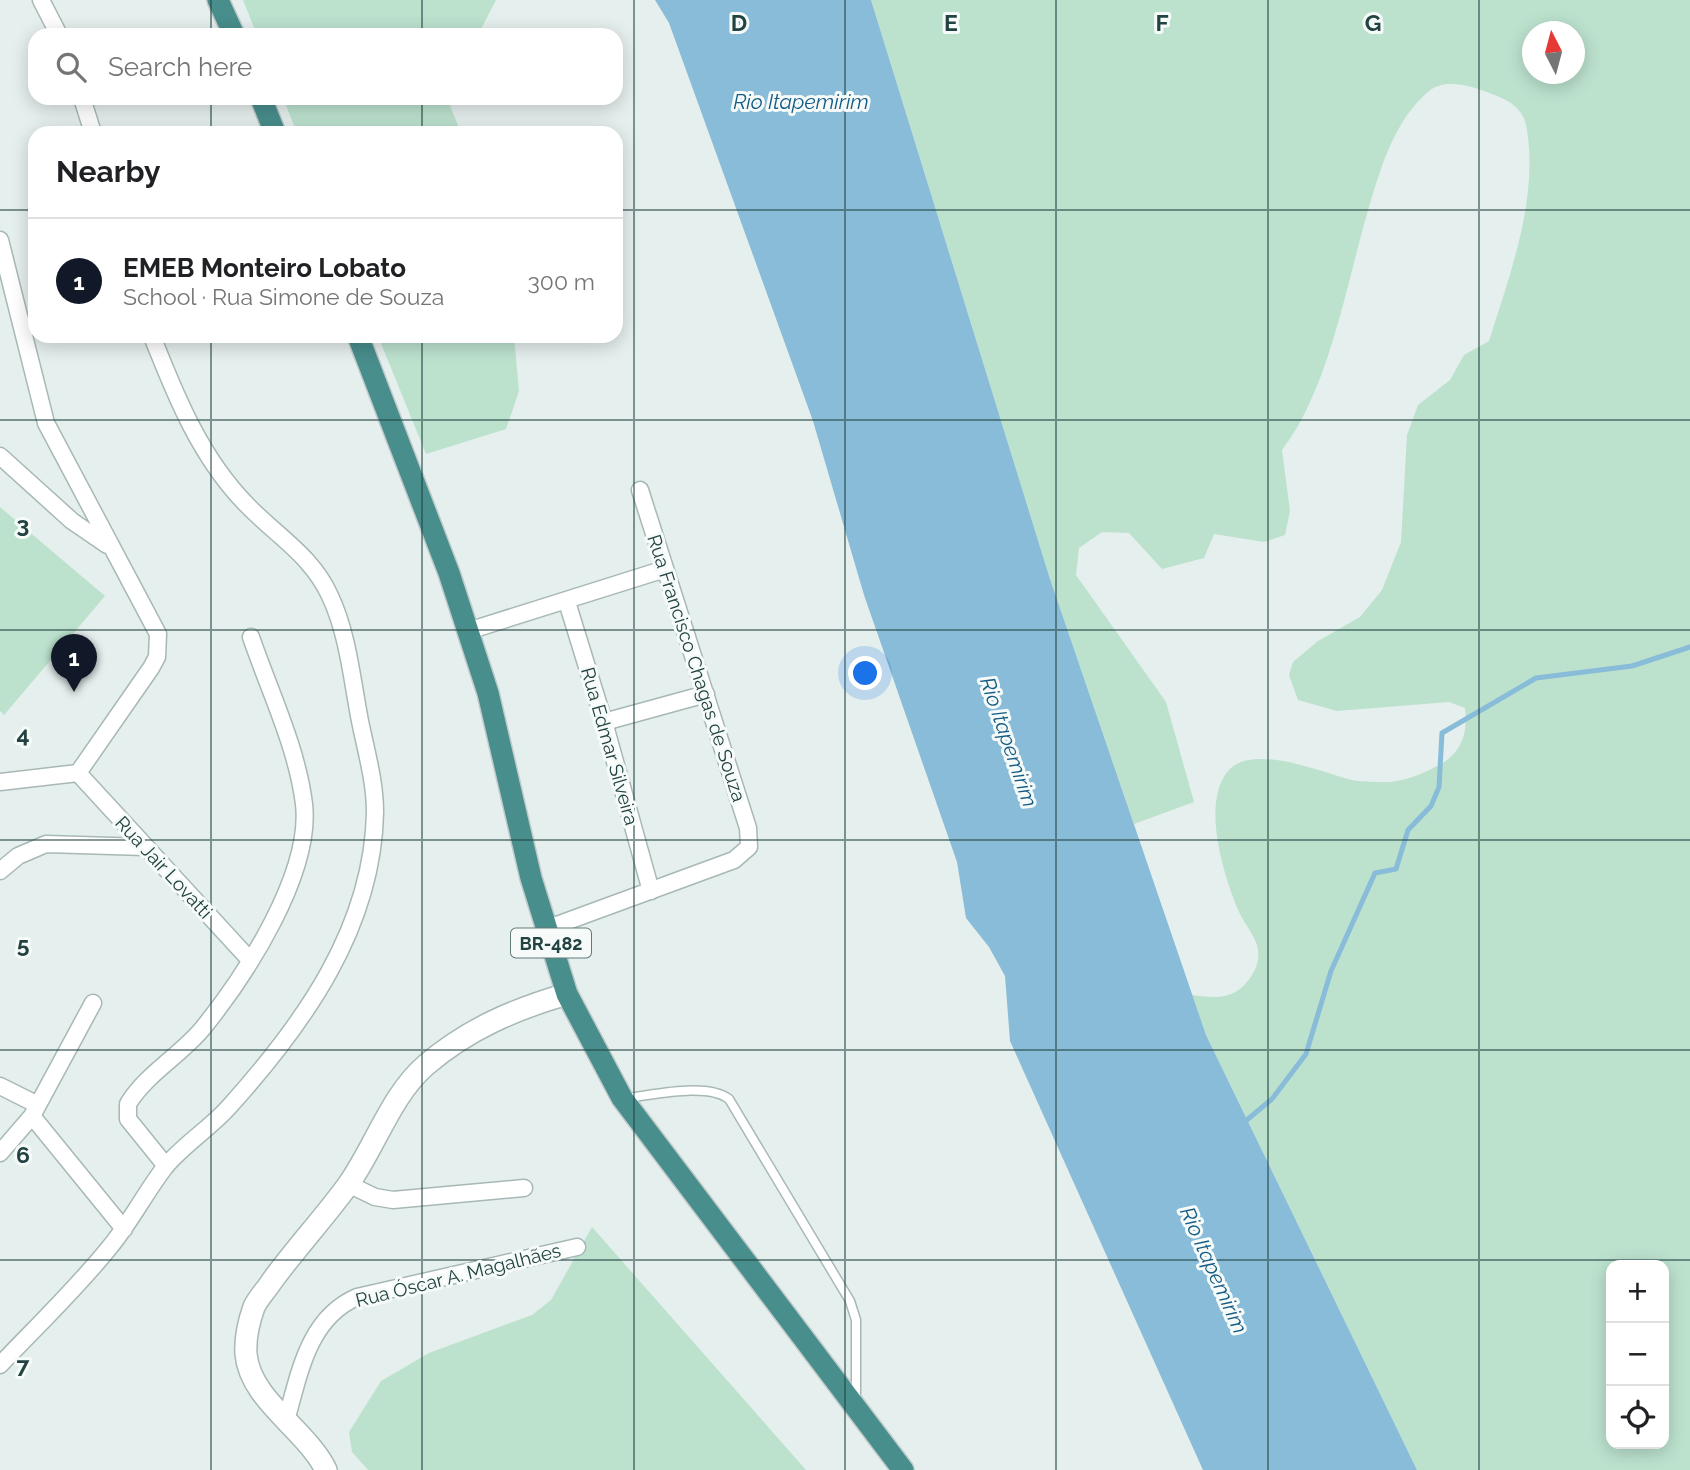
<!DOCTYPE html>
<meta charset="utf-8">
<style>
body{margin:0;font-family:Raleway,sans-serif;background:#f2f2f2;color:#202124}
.controls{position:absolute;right:21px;bottom:21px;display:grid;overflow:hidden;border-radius:14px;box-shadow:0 4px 18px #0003}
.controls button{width:63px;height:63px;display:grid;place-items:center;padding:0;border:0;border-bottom:2px solid #e0e0e0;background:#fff;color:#202124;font:35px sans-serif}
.compass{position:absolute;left:1522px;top:21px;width:63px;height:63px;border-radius:50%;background:#fff;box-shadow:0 4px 18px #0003;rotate:354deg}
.you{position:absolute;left:866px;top:674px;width:24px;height:24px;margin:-18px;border:5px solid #fff;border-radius:50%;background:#1a73e8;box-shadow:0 0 0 10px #1a73e833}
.badge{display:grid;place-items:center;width:46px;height:46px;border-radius:50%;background:#111827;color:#fff;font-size:23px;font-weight:700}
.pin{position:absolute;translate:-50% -58px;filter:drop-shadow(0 2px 4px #0008)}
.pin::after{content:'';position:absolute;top:37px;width:24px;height:21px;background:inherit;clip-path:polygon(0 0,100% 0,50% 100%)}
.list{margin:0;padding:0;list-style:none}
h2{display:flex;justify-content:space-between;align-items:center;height:91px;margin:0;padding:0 28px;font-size:30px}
h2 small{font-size:23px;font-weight:400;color:#757577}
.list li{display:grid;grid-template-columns:46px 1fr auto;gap:21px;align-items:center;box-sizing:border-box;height:126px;padding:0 28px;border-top:2px solid #e0e0e0}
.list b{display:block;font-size:26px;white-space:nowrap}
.list p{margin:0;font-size:23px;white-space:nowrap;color:#757577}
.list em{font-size:23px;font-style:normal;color:#757577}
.icon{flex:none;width:38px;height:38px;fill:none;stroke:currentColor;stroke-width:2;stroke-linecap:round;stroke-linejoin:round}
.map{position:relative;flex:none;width:1690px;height:1470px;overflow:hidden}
.search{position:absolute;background:#fff;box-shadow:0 4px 18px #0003;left:28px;top:28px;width:595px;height:77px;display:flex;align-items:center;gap:18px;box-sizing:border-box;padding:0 24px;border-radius:21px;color:#757577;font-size:26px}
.panel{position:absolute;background:#fff;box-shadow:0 4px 18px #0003;left:28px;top:126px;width:595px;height:217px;border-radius:21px}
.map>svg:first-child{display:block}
.green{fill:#bce2ce;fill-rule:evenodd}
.water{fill:#88bcd8}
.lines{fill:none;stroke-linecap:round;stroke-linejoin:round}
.stream{stroke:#88bcd8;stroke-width:5}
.service-casing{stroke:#a7b8b6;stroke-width:11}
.minor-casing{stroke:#a7b8b6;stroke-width:19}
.tertiary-casing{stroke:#a7b8b6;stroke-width:24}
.trunk-casing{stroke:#c1caca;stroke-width:24}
.service{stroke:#fff;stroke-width:8}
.minor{stroke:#fff;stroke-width:16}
.tertiary{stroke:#fff;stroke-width:21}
.trunk{stroke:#488e8c;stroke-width:21}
.grid{fill:none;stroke:#224341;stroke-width:2;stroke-opacity:0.55}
.labels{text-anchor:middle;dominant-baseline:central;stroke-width:6;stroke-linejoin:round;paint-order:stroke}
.shield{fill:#f6fbf9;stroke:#627a78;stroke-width:2}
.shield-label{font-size:18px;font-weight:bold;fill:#224341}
.street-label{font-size:19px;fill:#224341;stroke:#f6fbf9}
.water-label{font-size:21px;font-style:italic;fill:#155c86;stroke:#f6fbf9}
.grid-label{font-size:23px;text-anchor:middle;font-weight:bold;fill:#224341;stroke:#f6fbf9;stroke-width:6;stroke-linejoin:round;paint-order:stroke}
</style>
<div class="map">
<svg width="1690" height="1470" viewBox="0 0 1690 1470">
<rect width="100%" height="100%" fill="#e5efed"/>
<path class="green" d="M 243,0 L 496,0 L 478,35 L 257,35 Z
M 871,0 L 1690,0 L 1690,1470 L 1417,1470 L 1206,1035 L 1192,995 C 1219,999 1237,999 1252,975 C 1258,965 1260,956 1257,945 C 1253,933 1244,923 1239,912 C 1224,877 1200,802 1229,770 C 1253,743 1324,773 1352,780 C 1363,782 1378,782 1389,782 C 1406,781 1424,773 1439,765 C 1462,753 1468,733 1465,708 L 1449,702 L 1337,711 L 1298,700 L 1289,675 L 1293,662 L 1318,641 L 1360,617 L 1382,590 L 1401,542 L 1407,435 L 1418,405 L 1450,380 L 1464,355 L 1489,341 C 1510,274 1538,201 1527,130 C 1524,105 1505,99 1484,91 C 1468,85 1444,79 1429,91 C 1395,119 1381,167 1369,207 C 1347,281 1329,390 1282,450 L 1290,511 L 1285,535 L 1264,542 L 1214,534 L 1204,558 L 1162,569 L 1129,533 L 1102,532 L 1079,548 L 1076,575 L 1166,702 L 1194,802 L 1134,824 L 1049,576 ZM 1532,32 L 1574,32 L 1574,74 L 1532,74 ZM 1611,1265 L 1664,1265 L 1664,1444 L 1611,1444 Z
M 283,98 L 447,98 L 461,133 L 297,133 Z
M 378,336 L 514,336 L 519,391 L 506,429 L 426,454 Z
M 0,507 L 105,596 L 4,715 L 0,711 Z
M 592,1227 L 806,1470 L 368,1470 L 352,1452 L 349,1432 L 381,1381 L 429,1353 L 532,1315 L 551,1300 Z"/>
<path class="water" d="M 655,0 L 871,0 L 1049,576 L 1206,1035 L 1417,1470 L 1203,1470 L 1010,1041 L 1005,976 L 989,947 L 966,918 L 957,862 L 864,595 L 813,421 L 669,23 Z"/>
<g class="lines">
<path class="stream" d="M 1242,1124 L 1272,1099 L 1306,1054 L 1331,971 L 1375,873 L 1396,869 L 1408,830 L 1431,806 L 1439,787 L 1442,733 L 1536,678 L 1632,666 L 1690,647"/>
<g class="service-casing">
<path id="service" d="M 626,1098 C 654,1095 707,1082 729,1099 L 850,1301 L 856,1320 L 856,1401"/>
</g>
<g class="minor-casing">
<path id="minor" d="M 41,0 L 59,35
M 82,98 L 93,133
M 0,240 L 46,423 L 158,634 L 157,657 L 151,668 L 78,773 L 0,782
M 0,456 L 72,521 L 107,545
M 567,602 L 604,722 L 651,891
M 468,631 L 665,569
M 604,722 L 706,694
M 78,773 L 250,960
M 0,871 L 18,856 L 46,844 L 145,847
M 546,929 L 734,860 L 749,847 L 748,828 L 640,490
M 0,1086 L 38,1105
M 32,1116 L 124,1229
M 0,1153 L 32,1116 L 93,1003
M 166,1166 L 128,1119 L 128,1104 C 146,1074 181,1055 203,1028 C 246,975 312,873 304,804 C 297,747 269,690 251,637
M 348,1184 L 375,1197 L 393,1200 L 524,1188
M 0,1365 C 37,1326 76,1289 109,1248 C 130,1223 145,1193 165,1167 C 183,1145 209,1129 228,1108 C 303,1025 373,928 375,812 C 375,781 366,751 360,721 C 352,680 348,634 330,596 C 312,556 277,536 248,506 C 201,459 176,397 152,336
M 287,1417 C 300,1371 309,1318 357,1297 L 577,1247"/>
</g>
<g class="tertiary-casing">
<path id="tertiary" d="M 326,1470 C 306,1429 250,1400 246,1354 C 245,1339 249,1321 254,1307 C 258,1298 267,1289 272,1281 C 296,1248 324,1218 348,1185 C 375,1147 391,1095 426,1065 C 468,1029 515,1009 567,994"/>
</g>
<g class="trunk-casing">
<path id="trunk" d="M 218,0 L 234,35
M 261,98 L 275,133
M 358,336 L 449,573 L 488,693 L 531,878 L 567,994 L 622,1098 L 903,1470"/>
</g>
<use href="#service" class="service"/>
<use href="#minor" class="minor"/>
<use href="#tertiary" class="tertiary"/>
<use href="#trunk" class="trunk"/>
</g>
<path class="grid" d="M 211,0 L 211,35M 422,0 L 422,35M 634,0 L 634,1470M 845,0 L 845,1470M 1056,0 L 1056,1470M 1268,0 L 1268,1470M 1479,0 L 1479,1470M 211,98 L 211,133M 422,98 L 422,133M 0,210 L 35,210M 616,210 L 1690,210M 211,336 L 211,1470M 422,336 L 422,1470M 0,420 L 1690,420M 0,630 L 1690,630M 0,840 L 1690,840M 0,1050 L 1690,1050M 0,1260 L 1690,1260"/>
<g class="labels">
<rect class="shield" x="511" y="928.5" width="80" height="29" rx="5"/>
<g class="shield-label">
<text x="551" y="943">BR-482</text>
</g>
<g class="street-label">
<text transform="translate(697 668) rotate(72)">Rua Francisco Chagas de Souza</text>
<text transform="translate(610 746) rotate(74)">Rua Edmar Silveira</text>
<text transform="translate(164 867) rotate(47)">Rua Jair Lovatti</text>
<text transform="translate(458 1275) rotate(-14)">Rua Óscar A. Magalhães</text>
</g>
<g class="water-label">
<text x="801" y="101">Rio Itapemirim</text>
<text transform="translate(1009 742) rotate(71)">Rio Itapemirim</text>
<text transform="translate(1214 1270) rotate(66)">Rio Itapemirim</text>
</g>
</g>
<g class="grid-label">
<text x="739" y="31">D</text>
<text x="951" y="31">E</text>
<text x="1162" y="31">F</text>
<text x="1373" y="31">G</text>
<text x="23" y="533">3</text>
<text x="23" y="743">4</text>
<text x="23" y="953">5</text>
<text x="23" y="1163">6</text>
<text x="23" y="1373">7</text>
</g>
</svg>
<div class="controls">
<button>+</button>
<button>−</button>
<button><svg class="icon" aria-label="locate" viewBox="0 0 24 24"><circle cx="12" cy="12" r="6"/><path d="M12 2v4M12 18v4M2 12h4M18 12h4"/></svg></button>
</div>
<svg class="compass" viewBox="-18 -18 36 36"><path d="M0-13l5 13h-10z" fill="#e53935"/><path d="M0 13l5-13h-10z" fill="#757577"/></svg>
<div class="you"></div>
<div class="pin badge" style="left:74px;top:692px">1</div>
<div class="search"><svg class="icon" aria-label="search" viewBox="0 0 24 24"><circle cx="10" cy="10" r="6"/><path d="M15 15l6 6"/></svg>Search here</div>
<section class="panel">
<h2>Nearby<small></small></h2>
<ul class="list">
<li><span class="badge">1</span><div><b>EMEB Monteiro Lobato</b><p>School · Rua Simone de Souza</p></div><em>300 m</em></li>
</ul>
</section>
</div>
